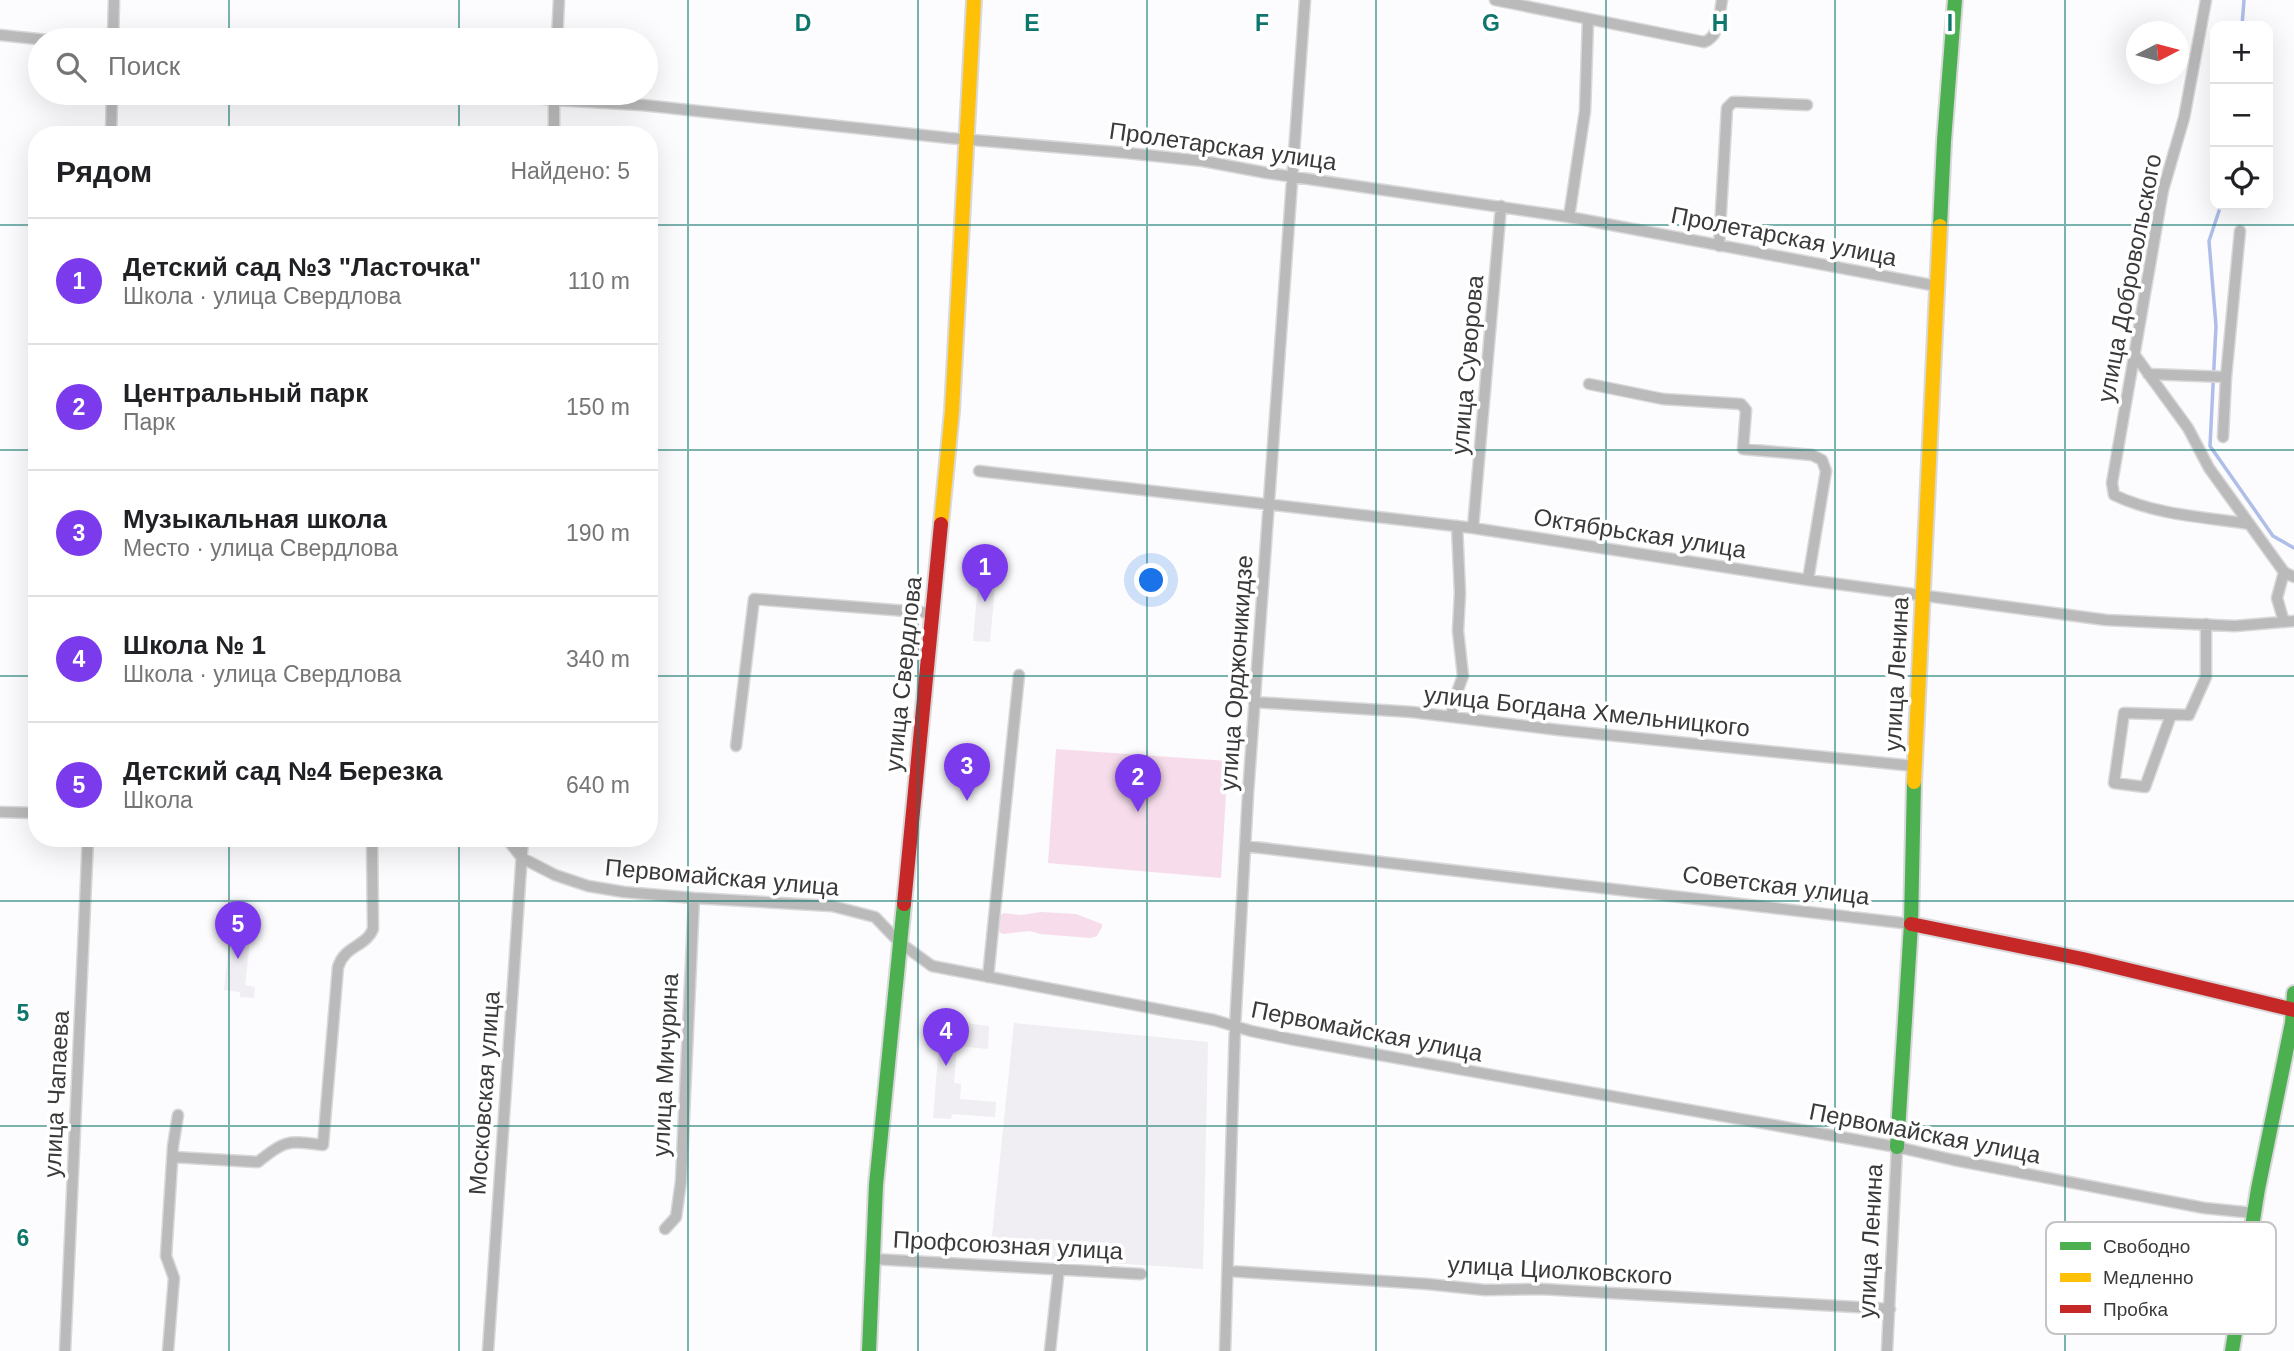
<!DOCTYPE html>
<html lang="ru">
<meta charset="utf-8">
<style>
body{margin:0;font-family:Arial,sans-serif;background:#f2f2f2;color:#202124}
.controls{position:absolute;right:21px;top:21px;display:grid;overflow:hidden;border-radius:14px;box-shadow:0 7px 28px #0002}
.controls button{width:63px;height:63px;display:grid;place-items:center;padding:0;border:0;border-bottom:2px solid #e0e0e0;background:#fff;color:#202124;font:35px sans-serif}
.compass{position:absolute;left:2126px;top:21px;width:63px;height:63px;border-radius:50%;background:#fff;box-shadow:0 7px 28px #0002;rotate:84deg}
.you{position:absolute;left:1152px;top:581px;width:24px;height:24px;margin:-18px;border:5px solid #fff;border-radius:50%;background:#1a73e8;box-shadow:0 0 0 10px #1a73e833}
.badge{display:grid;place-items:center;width:46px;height:46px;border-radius:50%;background:#7c3aed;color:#fff;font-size:23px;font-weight:700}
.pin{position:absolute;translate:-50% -58px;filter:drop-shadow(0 2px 4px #0008)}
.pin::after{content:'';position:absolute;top:37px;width:24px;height:21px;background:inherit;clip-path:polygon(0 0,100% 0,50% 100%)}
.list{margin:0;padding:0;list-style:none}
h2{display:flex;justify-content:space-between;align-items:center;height:91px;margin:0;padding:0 28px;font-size:30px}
h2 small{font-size:23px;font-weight:400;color:#757577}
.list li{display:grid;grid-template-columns:46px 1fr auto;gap:21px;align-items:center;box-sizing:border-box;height:126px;padding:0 28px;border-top:2px solid #e0e0e0}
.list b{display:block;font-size:26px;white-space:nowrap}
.list p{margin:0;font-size:23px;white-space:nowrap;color:#757577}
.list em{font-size:23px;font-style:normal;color:#757577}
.icon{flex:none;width:38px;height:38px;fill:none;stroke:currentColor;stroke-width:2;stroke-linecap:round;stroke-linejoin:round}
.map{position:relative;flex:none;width:2294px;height:1351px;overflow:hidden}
.search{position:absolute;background:#fff;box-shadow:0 7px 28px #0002;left:28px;top:28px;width:630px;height:77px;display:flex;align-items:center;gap:18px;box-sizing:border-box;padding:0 24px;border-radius:38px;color:#757577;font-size:26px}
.panel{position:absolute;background:#fff;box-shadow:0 7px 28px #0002;left:28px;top:126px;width:630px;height:721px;border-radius:28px}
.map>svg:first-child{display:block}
.built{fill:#f0edf3}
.green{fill:#f7ddeb}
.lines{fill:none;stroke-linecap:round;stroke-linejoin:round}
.stream{stroke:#aebee8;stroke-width:3.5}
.street-casing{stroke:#d9d8da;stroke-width:13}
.fast-casing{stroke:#d9d8da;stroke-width:18}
.slow-casing{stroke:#d9d8da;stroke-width:18}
.jam-casing{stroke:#d9d8da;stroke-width:18}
.street{stroke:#bbbabb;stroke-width:10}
.fast{stroke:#4caf50;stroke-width:14}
.slow{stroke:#ffc107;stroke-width:14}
.jam{stroke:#c62828;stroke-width:14}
.grid{fill:none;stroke:#0f766e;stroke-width:2;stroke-opacity:0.55}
.labels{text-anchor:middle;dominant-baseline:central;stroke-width:7;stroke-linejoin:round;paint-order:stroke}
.street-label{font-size:24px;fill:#3a3a3b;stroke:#fff}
.key{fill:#fff;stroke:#c4c4c4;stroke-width:2}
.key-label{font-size:19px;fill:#3a3a3b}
.grid-label{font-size:23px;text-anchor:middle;font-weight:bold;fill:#0f766e;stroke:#fff;stroke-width:7;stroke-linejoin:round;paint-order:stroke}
</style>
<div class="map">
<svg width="2294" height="1351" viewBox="0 0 2294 1351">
<rect width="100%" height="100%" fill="#fcfbfd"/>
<path class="built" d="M 980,561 L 997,563 L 990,642 L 973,641 Z
M 248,921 L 262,922 L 261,933 L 251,932 L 245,985 L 255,987 L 254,998 L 240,997 L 240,992 L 224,990 L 231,924 L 247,925 Z
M 941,1020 L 989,1026 L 988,1049 L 957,1046 L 954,1083 L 961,1084 L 960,1099 L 996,1102 L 995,1117 L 952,1114 L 951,1119 L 933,1118 Z
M 1014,1023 L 1208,1042 L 1203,1269 L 990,1255 Z"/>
<path class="green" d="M 1056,749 L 1228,761 L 1221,878 L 1048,863 Z
M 1041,912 L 1076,914 L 1102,924 L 1102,927 L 1097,936 L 1090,938 L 1040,934 L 1030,931 L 1003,934 L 997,931 L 998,916 L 1004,913 L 1021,915 Z"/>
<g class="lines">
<path class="stream" d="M 2242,26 L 2244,0
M 2221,205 L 2209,241 L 2216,326 L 2210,446 L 2273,536 L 2294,548"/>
<g class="street-casing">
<path id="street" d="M 1495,0 L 1704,42 C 1720,37 1719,15 1722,0
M 2206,0 L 2184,118 L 2163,190 L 2112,483 L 2114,495 C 2156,515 2204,517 2249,524
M 0,35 L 47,40
M 113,40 L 114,0
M 557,40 L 559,0
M 497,93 L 554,100 L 642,105 L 949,138 L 1127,153 L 1203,161 L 1267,173 L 1569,217 L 1937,286
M 111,135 L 112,93
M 554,135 L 554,93
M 1569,217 L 1585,111 L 1588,20
M 1719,246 L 1727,108 L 1733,102 L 1739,102 L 1807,105
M 2134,354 L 2188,428 L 2209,468 L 2284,572 L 2294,577
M 2148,374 L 2226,377
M 1589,384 L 1663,399 L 1741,404 L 1746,410 L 1743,449 L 1812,455 L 1822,460 L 1826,471 L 1808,580
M 2223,437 L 2226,377 L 2240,231
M 979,471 L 1473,528 L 1808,580 L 2106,620 L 2235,626 L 2294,621
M 1473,528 L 1501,206
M 2284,622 L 2277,598 L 2284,572
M 1254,702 L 1412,712 L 1559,730 L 1914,766
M 2171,715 L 2145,787 L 2114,783 L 2124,713 L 2189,715 L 2206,677 L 2206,624
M 1451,717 L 1454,700 L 1463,676 L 1458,631 L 1460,593 L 1457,526
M 736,746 L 754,599 L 932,613
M 0,812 L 37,813
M 502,838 L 508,840 L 522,858 L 555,875 L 588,886 L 624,892 L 694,898 L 832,906 L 875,917 L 899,942 L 932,966 L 1214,1020 L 1251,1031 L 1290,1039 L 1897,1147 L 1954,1160 L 2204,1208 L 2254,1213
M 1245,846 L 1911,924
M 988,977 L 1019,675
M 173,1157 L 258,1162 C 286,1139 288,1141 323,1145 L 338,967 C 345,945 366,947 373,929 L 372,838
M 665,1229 L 676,1217 L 681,1181 L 694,898
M 873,1259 L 1141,1274
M 1228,1271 L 1427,1284 L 1485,1290 L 1541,1289 L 1890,1309
M 65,1351 L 88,838
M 168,1351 L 174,1278 L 166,1256 L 173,1146 L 178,1115
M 488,1351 L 523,838
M 1050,1351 L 1059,1268
M 1225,1351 L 1235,1027 L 1248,794 L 1305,0
M 1887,1351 L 1897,1147"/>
</g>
<g class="fast-casing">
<path id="fast" d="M 1940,226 L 1944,141 L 1955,0
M 1897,1147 L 1911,924 L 1914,782
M 869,1351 L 876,1185 L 904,904
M 2232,1351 L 2258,1189 L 2292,1023 L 2294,993"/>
</g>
<g class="slow-casing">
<path id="slow" d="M 941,524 L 952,411 L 974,0
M 1914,782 L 1940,226"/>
</g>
<g class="jam-casing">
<path id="jam" d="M 904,904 L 941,524
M 1911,924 L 2083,959 L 2294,1010"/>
</g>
<use href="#street" class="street"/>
<use href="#fast" class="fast"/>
<use href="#slow" class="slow"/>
<use href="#jam" class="jam"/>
</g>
<path class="grid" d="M 229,0 L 229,40M 459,0 L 459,40M 688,0 L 688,1351M 918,0 L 918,1351M 1147,0 L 1147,1351M 1376,0 L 1376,1351M 1606,0 L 1606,1351M 1835,0 L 1835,1351M 2065,0 L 2065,1351M 229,93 L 229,135M 459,93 L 459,135M 0,225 L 37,225M 649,225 L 2294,225M 0,450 L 37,450M 649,450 L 2294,450M 0,676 L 37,676M 649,676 L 2294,676M 229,838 L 229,1351M 459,838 L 459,1351M 0,901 L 2294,901M 0,1126 L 2294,1126"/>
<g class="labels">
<g class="street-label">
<text transform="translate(1223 146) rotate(8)">Пролетарская улица</text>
<text transform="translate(1784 236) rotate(11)">Пролетарская улица</text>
<text transform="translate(2129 278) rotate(-79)">улица Добровольского</text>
<text transform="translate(1467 365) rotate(-85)">улица Суворова</text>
<text transform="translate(1640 533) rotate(9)">Октябрьская улица</text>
<text transform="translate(1236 673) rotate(-86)">улица Орджоникидзе</text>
<text transform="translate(903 674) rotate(-84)">улица Свердлова</text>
<text transform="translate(1896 674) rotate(-87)">улица Ленина</text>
<text transform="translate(1587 711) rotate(6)">улица Богдана Хмельницкого</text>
<text transform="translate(722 877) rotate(5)">Первомайская улица</text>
<text transform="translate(1776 885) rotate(7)">Советская улица</text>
<text transform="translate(1367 1031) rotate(11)">Первомайская улица</text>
<text transform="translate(665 1065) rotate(-87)">улица Мичурина</text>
<text transform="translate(484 1093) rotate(-86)">Московская улица</text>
<text transform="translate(56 1094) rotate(-87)">улица Чапаева</text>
<text transform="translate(1925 1133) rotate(11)">Первомайская улица</text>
<text transform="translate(1870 1241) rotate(-87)">улица Ленина</text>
<text transform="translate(1008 1245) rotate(3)">Профсоюзная улица</text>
<text transform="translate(1560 1270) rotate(3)">улица Циолковского</text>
</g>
</g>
<rect x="2046" y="1222" width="230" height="112" rx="10" class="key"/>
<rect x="2060" y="1242" width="31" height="8" fill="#4caf50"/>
<rect x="2060" y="1273" width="31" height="9" fill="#ffc107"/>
<rect x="2060" y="1305" width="31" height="8" fill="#c62828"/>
<g class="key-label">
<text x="2103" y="1253">Свободно</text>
<text x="2103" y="1284">Медленно</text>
<text x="2103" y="1316">Пробка</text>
</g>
<g class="grid-label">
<text x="803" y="31">D</text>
<text x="1032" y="31">E</text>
<text x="1262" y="31">F</text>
<text x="1491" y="31">G</text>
<text x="1720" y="31">H</text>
<text x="1950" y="31">I</text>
<text x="23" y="1021">5</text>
<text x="23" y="1246">6</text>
</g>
</svg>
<div class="controls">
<button>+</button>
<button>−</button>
<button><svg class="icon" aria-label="locate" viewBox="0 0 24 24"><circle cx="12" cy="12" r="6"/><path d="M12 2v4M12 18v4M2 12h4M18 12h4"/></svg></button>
</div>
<svg class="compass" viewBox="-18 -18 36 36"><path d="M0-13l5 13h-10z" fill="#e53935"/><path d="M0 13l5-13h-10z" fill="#757577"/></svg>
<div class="you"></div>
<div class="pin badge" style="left:985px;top:602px">1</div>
<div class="pin badge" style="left:1138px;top:812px">2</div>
<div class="pin badge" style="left:967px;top:801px">3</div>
<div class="pin badge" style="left:946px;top:1066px">4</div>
<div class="pin badge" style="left:238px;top:959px">5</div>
<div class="search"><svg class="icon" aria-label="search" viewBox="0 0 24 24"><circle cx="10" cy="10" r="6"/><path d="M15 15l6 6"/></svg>Поиск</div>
<section class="panel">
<h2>Рядом<small>Найдено: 5</small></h2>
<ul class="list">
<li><span class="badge">1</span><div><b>Детский сад №3 &quot;Ласточка&quot;</b><p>Школа · улица Свердлова</p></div><em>110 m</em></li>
<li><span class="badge">2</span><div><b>Центральный парк</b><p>Парк</p></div><em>150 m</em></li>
<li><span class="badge">3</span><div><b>Музыкальная школа</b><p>Место · улица Свердлова</p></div><em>190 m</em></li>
<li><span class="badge">4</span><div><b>Школа № 1</b><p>Школа · улица Свердлова</p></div><em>340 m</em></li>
<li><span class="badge">5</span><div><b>Детский сад №4 Березка</b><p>Школа</p></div><em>640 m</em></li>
</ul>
</section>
</div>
